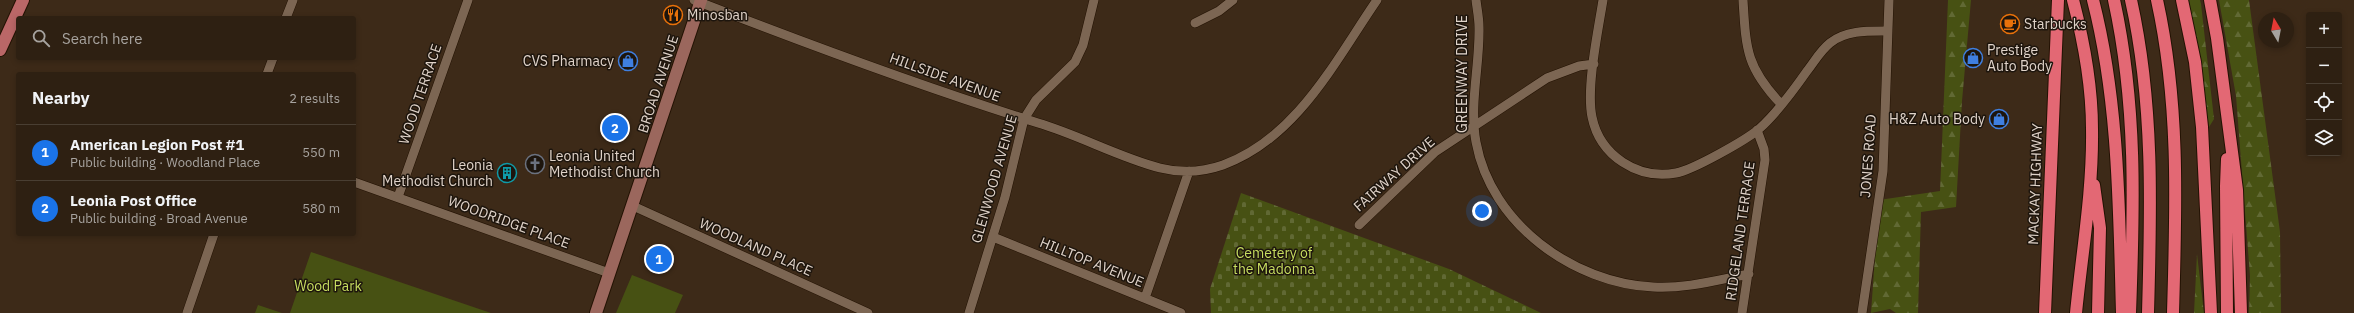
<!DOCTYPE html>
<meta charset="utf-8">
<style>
body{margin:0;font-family:"IBM Plex Sans",sans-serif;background:#36281b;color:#f1f3f6}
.controls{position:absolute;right:12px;top:12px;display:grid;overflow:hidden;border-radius:4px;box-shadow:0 2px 6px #0003}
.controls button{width:36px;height:36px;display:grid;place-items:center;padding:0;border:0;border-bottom:1px solid #493e32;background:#2e2012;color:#f1f3f6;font:20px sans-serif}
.compass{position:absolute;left:2258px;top:12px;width:36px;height:36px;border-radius:50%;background:#2e2012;box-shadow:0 2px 6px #0003;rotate:350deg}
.you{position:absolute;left:1482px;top:211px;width:14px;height:14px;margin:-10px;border:3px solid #fff;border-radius:50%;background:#1a73e8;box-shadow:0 0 0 6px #1a73e833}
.badge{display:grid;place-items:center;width:26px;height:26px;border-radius:50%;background:#1a73e8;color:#fff;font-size:13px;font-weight:700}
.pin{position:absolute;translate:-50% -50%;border:2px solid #fff;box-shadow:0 1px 4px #0006}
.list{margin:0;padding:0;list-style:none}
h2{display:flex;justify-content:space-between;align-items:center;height:52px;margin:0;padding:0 16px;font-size:17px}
h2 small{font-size:13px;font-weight:400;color:#a7a39f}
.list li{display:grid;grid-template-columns:26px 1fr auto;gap:12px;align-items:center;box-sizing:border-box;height:56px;padding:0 16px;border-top:1px solid #493e32}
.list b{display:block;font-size:15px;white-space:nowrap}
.list p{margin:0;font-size:13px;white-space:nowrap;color:#a7a39f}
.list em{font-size:13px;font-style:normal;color:#a7a39f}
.icon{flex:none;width:22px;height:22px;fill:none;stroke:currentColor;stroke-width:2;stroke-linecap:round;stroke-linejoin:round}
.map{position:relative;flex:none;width:2354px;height:313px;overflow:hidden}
.search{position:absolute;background:#2e2012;box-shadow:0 2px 6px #0003;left:16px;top:16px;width:340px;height:44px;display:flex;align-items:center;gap:10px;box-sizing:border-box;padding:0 14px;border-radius:4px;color:#a7a39f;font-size:15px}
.panel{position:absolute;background:#2e2012;box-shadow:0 2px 6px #0003;left:16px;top:72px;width:340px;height:164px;border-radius:4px}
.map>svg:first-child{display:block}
.forest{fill:url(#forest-firs)}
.cemetery{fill:url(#cemetery-stones)}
.park{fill:#475113}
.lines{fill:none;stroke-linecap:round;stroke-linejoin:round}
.street-casing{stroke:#231203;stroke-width:10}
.secondary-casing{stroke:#231203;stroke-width:14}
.primary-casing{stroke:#231203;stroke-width:14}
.highway-casing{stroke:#231203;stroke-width:14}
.street{stroke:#7c6653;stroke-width:9}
.secondary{stroke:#9b675d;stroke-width:12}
.primary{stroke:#ba6767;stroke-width:12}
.highway{stroke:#e36874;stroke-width:12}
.labels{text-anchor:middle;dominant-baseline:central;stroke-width:3;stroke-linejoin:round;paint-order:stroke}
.poi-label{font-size:14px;fill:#e0d3c9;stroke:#1d150d;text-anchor:start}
.street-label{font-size:14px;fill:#e0d3c9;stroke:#1d150d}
.park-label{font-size:14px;fill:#c7de60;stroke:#1d150d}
</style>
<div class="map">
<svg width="2354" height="313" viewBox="0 0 2354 313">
<defs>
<pattern id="forest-firs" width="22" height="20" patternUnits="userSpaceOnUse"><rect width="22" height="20" fill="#475113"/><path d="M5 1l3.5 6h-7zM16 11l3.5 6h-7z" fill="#616934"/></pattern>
<pattern id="cemetery-stones" width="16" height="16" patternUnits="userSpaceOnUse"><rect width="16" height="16" fill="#475113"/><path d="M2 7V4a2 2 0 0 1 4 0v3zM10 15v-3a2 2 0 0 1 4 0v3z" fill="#616934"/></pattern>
</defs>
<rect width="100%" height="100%" fill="#3d2a18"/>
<path class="forest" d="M 1948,0 L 1971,0 L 1962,101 L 1956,207 L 1921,212 L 1918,313 L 1896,313 L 1890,309 L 1871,313 L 1879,200 L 1940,191 Z
M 2189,0 L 2200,0 L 2201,4 L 2214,119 L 2209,127 Z
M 2219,0 L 2249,0 L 2280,232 L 2281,313 L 2249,313 L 2250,276 L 2236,96 Z
M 2197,254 L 2204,313 L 2194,313 Z"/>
<path class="cemetery" d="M 1241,193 L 1449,269 L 1541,313 L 1211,313 L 1210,289 Z"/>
<path class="park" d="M 311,252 L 320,255 L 491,313 L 290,313 Z
M 632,275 L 683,295 L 675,313 L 616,313 Z
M 258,305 L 282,313 L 255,313 Z"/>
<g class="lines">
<g class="street-casing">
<path id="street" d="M 694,0 C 807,44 922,87 1038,123 C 1079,135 1118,157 1160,168 C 1180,173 1203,172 1223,165 C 1297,138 1335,61 1377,0
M 1476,0 C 1477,9 1479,18 1479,27 C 1480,65 1469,104 1476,142 C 1491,224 1573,283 1653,287 C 1685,289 1717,280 1749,274
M 1603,0 C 1598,31 1586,88 1592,117 C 1600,156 1638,180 1676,173 C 1693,170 1746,140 1759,129 C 1777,113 1793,91 1807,71 C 1815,61 1820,51 1830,43 C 1846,30 1869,31 1888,31
M 1743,0 C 1746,49 1746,67 1781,104
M 286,18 L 293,0
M 1195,23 L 1219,11 L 1233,0
M 267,74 L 273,58
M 354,182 L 609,273
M 398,197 L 468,0
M 633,206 L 868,313
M 1359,225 L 1435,152 L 1547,78 L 1579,66 L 1594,64
M 993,237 L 1181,313
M 1145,298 L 1189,171
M 187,313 L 214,234
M 969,313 L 1005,197 L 1024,119 L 1036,100 L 1075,62 L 1083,45 L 1094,0
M 1742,313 L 1765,160 L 1764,149 L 1757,130
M 1862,313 L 1883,171 L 1889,0"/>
</g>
<g class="secondary-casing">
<path id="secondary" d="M 596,313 L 701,0"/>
</g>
<g class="primary-casing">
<path id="primary" d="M 0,50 L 23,0"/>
</g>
<g class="highway-casing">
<path id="highway" d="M 2073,0 C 2084,42 2092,85 2092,129 C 2093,190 2082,252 2076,313
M 2093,0 C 2119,101 2119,209 2122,313
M 2114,0 C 2137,105 2134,206 2130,313
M 2131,0 C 2154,103 2151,208 2148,313
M 2157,0 C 2180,104 2176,208 2173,313
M 2182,0 L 2195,62 L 2202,127 L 2211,313
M 2210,0 L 2217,38 L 2237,190 L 2241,313
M 2227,159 L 2226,186 L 2227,313
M 2094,185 L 2100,228 L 2098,313
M 2045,313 L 2058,0"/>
</g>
<use href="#street" class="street"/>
<use href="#secondary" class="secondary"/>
<use href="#primary" class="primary"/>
<use href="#highway" class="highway"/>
</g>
<defs>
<g id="restaurant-ring" transform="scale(1)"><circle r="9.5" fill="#1d150d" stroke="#e8710a" stroke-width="1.5"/><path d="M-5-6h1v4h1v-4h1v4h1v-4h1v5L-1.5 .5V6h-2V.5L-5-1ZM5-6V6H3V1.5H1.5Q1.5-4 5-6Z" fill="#e8710a"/></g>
<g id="cafe-ring" transform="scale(1)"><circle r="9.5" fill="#1d150d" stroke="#e8710a" stroke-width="1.5"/><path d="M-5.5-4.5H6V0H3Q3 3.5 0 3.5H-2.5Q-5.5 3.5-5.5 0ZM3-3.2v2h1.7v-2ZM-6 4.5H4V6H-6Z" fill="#e8710a"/></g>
<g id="shop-ring" transform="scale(1)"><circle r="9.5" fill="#1d150d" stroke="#3f7fe0" stroke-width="1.5"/><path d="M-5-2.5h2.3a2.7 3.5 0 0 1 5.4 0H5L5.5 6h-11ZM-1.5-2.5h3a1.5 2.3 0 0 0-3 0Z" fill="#3f7fe0"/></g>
<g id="church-ring" transform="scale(1)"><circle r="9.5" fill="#1d150d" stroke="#6b7280" stroke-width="1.5"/><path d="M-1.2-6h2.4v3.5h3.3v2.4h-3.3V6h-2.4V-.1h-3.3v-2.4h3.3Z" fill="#6b7280"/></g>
<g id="building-ring" transform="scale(1)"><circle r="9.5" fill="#1d150d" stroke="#0f9aa8" stroke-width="1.5"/><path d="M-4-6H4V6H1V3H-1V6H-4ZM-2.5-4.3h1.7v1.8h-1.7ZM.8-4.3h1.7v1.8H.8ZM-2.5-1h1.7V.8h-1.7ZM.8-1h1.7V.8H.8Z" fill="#0f9aa8"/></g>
</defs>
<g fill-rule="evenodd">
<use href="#restaurant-ring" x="673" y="15"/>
<use href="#cafe-ring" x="2010" y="24"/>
<use href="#shop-ring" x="1973" y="58"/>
<use href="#shop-ring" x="628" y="61"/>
<use href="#shop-ring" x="1999" y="119"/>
<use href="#church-ring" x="535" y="164"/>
<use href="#building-ring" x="507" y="173"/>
</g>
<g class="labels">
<g class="poi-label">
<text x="687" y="15">Minosban</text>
<text x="2024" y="24">Starbucks</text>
<text x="1987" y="50">Prestige<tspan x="1987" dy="16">Auto Body</tspan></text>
<text x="614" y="61" text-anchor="end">CVS Pharmacy</text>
<text x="1985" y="119" text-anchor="end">H&amp;Z Auto Body</text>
<text x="549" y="156">Leonia United<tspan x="549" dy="16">Methodist Church</tspan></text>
<text x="493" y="165" text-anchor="end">Leonia<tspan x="493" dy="16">Methodist Church</tspan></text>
</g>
<g class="street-label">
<text transform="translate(1462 74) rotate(-90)">GREENWAY DRIVE</text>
<text transform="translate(945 77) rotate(20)">HILLSIDE AVENUE</text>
<text transform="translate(658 84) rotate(-72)">BROAD AVENUE</text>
<text transform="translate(420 94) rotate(-71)">WOOD TERRACE</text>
<text transform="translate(1868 156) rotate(-86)">JONES ROAD</text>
<text transform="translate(1394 174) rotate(-42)">FAIRWAY DRIVE</text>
<text transform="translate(994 179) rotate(-74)">GLENWOOD AVENUE</text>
<text transform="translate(2035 184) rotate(-88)">MACKAY HIGHWAY</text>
<text transform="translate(509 222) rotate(20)">WOODRIDGE PLACE</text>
<text transform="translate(1740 231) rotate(-82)">RIDGELAND TERRACE</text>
<text transform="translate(756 247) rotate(24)">WOODLAND PLACE</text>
<text transform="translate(1092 262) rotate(22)">HILLTOP AVENUE</text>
</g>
<g class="park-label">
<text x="1274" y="253">Cemetery of<tspan x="1274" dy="16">the Madonna</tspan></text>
<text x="328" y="286">Wood Park</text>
</g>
</g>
</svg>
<div class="controls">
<button>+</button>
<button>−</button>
<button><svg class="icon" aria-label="locate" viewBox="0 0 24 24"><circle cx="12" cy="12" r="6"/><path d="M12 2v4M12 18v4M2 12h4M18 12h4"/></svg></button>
<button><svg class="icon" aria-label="layers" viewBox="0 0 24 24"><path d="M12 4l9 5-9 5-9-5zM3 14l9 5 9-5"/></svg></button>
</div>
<svg class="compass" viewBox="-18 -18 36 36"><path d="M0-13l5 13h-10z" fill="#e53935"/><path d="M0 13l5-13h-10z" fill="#a7a39f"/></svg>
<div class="you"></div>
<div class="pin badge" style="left:659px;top:259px">1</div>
<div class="pin badge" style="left:615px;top:128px">2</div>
<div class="search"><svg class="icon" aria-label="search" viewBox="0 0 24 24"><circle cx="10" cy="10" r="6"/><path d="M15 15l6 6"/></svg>Search here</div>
<section class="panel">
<h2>Nearby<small>2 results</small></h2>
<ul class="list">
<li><span class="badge">1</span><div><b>American Legion Post #1</b><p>Public building · Woodland Place</p></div><em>550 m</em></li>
<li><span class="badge">2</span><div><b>Leonia Post Office</b><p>Public building · Broad Avenue</p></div><em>580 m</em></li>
</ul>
</section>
</div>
